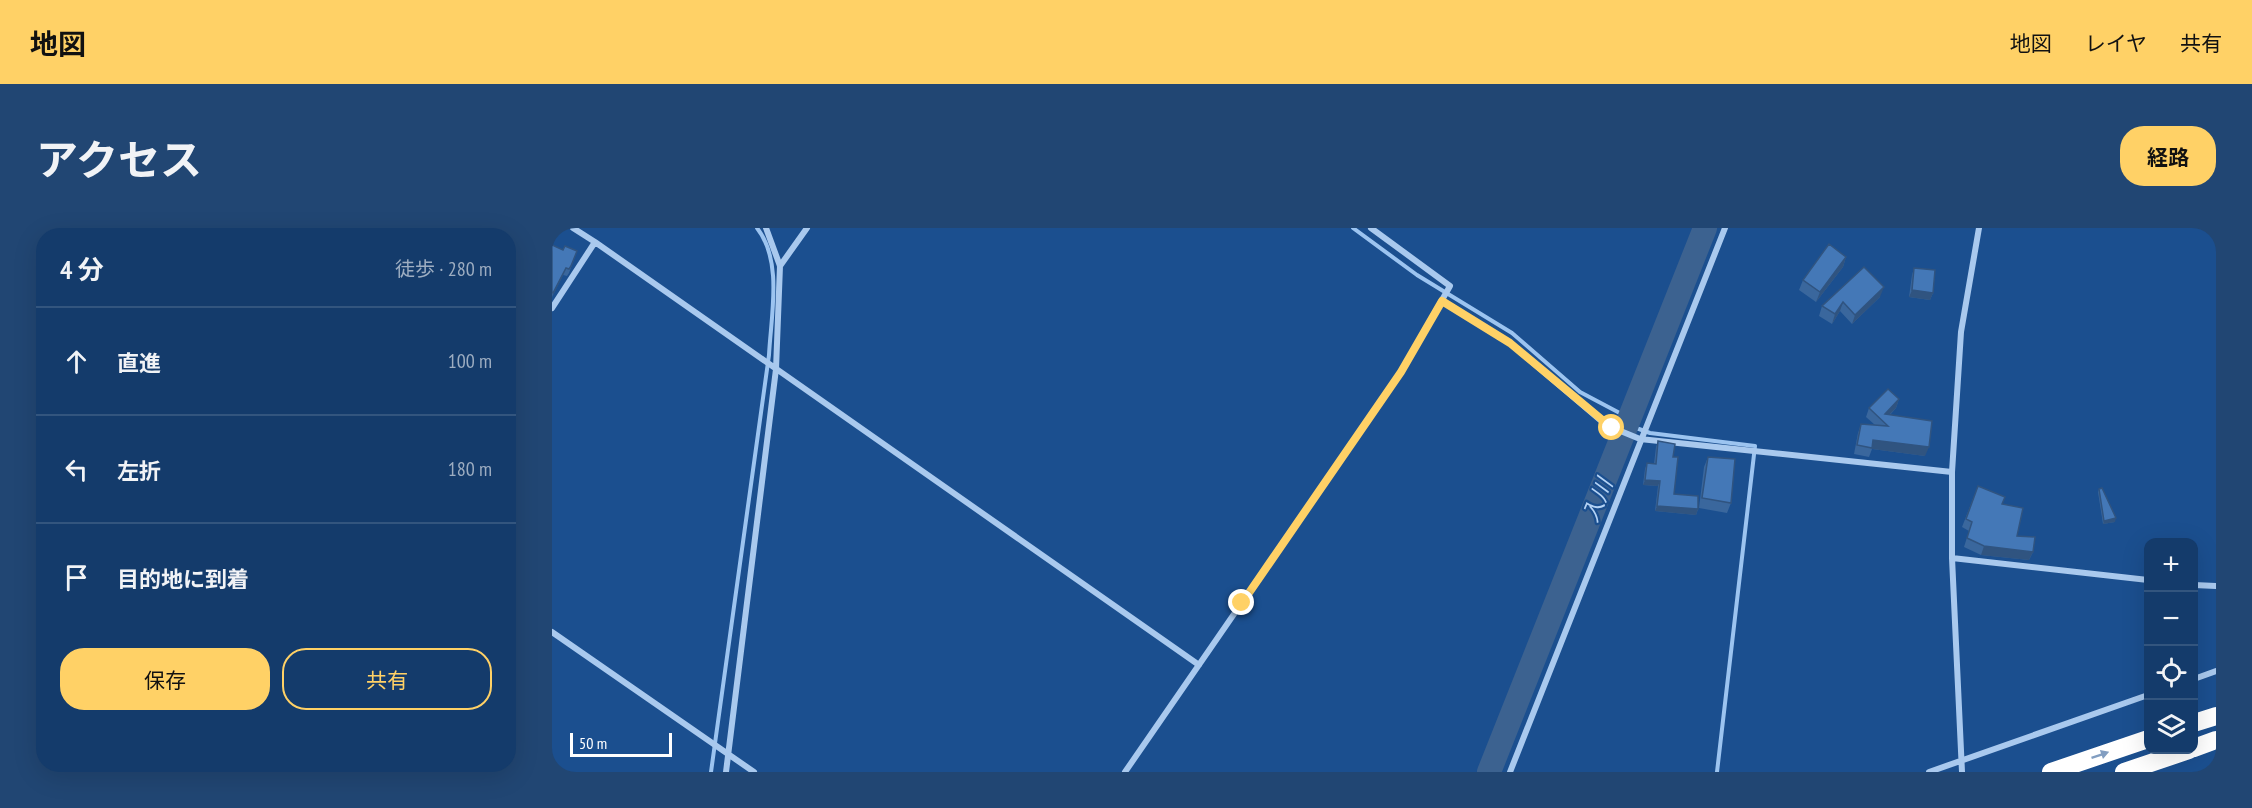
<!DOCTYPE html>
<html lang="ja">
<meta charset="utf-8">
<style>
body{margin:0;font-family:"PT Sans Narrow","Noto Sans JP",sans-serif;background:#214673;color:#f1f3f6}
.controls{position:absolute;right:18px;bottom:18px;display:grid;overflow:hidden;border-radius:12px;box-shadow:0 6px 24px #0002}
.controls button{width:54px;height:54px;display:grid;place-items:center;padding:0;border:0;border-bottom:2px solid #33557e;background:#143b6b;color:#f1f3f6;font:30px sans-serif}
.scale{position:absolute;left:18px;bottom:15px;width:102px;box-sizing:border-box;padding-left:6px;border:3px solid #fff;border-top:0;font-size:16px;line-height:21px;white-space:nowrap;color:#fff;-webkit-text-stroke:4px #1b4f8f;paint-order:stroke}
.stop{position:absolute;width:18px;height:18px;margin:-14px;border:4px solid #ffd166;border-radius:50%;background:#fff}
.stop.end{background:#ffd166;border-color:#fff;box-shadow:0 2px 6px #0008}
.list{margin:0;padding:0;list-style:none}
h2{display:flex;justify-content:space-between;align-items:center;height:78px;margin:0;padding:0 24px;font-size:26px}
h2 small{font-size:20px;font-weight:400;color:#9dadc1}
.list li{display:grid;grid-template-columns:39px 1fr auto;gap:18px;align-items:center;box-sizing:border-box;height:108px;padding:0 24px;border-top:2px solid #33557e}
.list b{display:block;font-size:22px;white-space:nowrap}
.list em{font-size:20px;font-style:normal;color:#9dadc1}
.actions{display:flex;gap:12px;padding:18px 24px}
.actions a{flex:1;padding:14px 0;border:2px solid #ffd166;border-radius:24px;text-align:center;font-size:21px;color:#ffd166}
.actions .main{background:#ffd166;color:#111}
.icon{flex:none;width:33px;height:33px;fill:none;stroke:currentColor;stroke-width:2;stroke-linecap:round;stroke-linejoin:round}
.map{position:relative;flex:none;width:1664px;height:544px;overflow:hidden;border-radius:24px}
header{display:flex;align-items:center;gap:36px;box-sizing:border-box;height:84px;padding:0 30px;background:#ffd166;color:#111}
header strong{font-size:28px}
nav{display:flex;gap:33px;margin-inline-start:auto;font-size:21px}
.intro{display:flex;align-items:center;justify-content:space-between;box-sizing:border-box;height:144px;padding:0 36px}
h1{margin:0;font-size:42px}
.button{padding:15px 27px;border-radius:24px;background:#ffd166;color:#111;font-size:21px;font-weight:700}
main{display:flex;gap:36px;padding:0 36px}
aside{flex:1;background:#143b6b;border-radius:24px;box-shadow:0 6px 24px #0002}
.map>svg:first-child{display:block}
.lines{fill:none;stroke-linecap:round;stroke-linejoin:round}
.stream{stroke:#9cc4f0;stroke-width:4}
.river{stroke:#3c6290;stroke-width:24}
.minor{stroke:#a9c9ee;stroke-width:6}
.motorway{stroke:#fff;stroke-width:18}
.wall{fill:#3a679d}
.shaded-wall{fill:#305480}
.building{fill:#4478b7;stroke:#305480;stroke-width:1.5}
.oneway{fill:#829ec1}
.route{stroke:#ffd166;stroke-width:8}
.labels{text-anchor:middle;dominant-baseline:central;stroke-width:4.5;stroke-linejoin:round;paint-order:stroke}
.water-label{font-size:22px;font-style:italic;fill:#b5d3f5;stroke:#1b4f8f}
</style>
<header>
<strong>地図</strong>
<nav><a>地図</a><a>レイヤ</a><a>共有</a></nav>
</header>
<div class="intro"><h1>アクセス</h1><a class="button">経路</a></div>
<main>
<aside>
<h2>4 分<small>徒歩 · 280 m</small></h2>
<ul class="list">
<li><svg class="icon" aria-label="ahead" viewBox="0 0 24 24"><path d="M12 20V5M6 11l6-6 6 6"/></svg><div><b>直進</b></div><em>100 m</em></li>
<li><svg class="icon" aria-label="left" viewBox="0 0 24 24"><path d="M17 20v-9H6M10 6l-5 5 5 5"/></svg><div><b>左折</b></div><em>180 m</em></li>
<li><svg class="icon" aria-label="arrive" viewBox="0 0 24 24"><path d="M6 21V4h12l-3 4 3 4H6"/></svg><div><b>目的地に到着</b></div></li>
</ul>
<div class="actions"><a class="main">保存</a><a>共有</a></div>
</aside>
<div class="map">
<svg width="1664" height="544" viewBox="0 0 1664 544">
<rect width="100%" height="100%" fill="#1b4f8f"/>
<g class="lines">
<path class="stream" d="M 801,0 L 865,47 L 960,105 L 1028,164 L 1079,191
M 1076,197 L 1098,205 L 1203,218 L 1165,544
M 159,544 L 217,127 C 219,87 231,33 205,0"/>
<path class="river" d="M 937,544 L 1153,0"/>
<path class="minor" d="M 43,14 L 647,437
M 228,38 L 255,0
M 890,73 L 958,115 L 1054,197 L 1088,211 L 1400,244
M 0,80 L 43,14 L 21,0
M 1400,330 L 1596,352
M 1642,357 L 1664,358
M 0,404 L 202,544
M 1642,451 L 1664,443
M 174,544 L 224,141 L 228,38 L 214,0
M 573,544 L 849,144 L 898,58 L 819,0
M 958,544 L 1173,0
M 1377,544 L 1596,467
M 1410,544 L 1400,330 L 1400,244 L 1409,104 L 1427,0"/>
<path class="motorway" d="M 1642,495 L 1664,488
M 1642,520 L 1664,512
M 1499,544 L 1596,511
M 1572,544 L 1637,522"/>
</g>
<path class="wall" d="M 0,17 L 11,22 L 25,23 L 17,45 L 15,48 L 11,47 L 0,69 Z
M 1294,29 L 1291,39 L 1264,74 L 1247,62 L 1251,52 Z
M 1312,39 L 1328,69 L 1300,96 L 1288,83 L 1280,96 L 1267,88 L 1270,78 Z
M 1362,40 L 1381,65 L 1378,72 L 1357,69 L 1360,47 Z
M 1347,171 L 1344,180 L 1338,187 L 1373,228 L 1320,221 L 1317,229 L 1302,226 L 1306,205 L 1309,196 L 1323,197 L 1314,189 L 1317,180 Z
M 1106,213 L 1121,229 L 1122,266 L 1146,281 L 1144,287 L 1103,283 L 1106,258 L 1091,257 L 1093,241 L 1095,235 L 1102,236 L 1104,219 Z
M 1156,229 L 1179,275 L 1175,285 L 1147,280 L 1152,239 Z
M 1426,258 L 1450,276 L 1465,308 L 1481,324 L 1477,332 L 1429,327 L 1412,319 L 1417,303 L 1410,299 Z
M 1547,261 L 1563,294 L 1551,296 L 1546,264 Z"/>
<path class="shaded-wall" d="M 1294,29 L 1291,39 L 1264,74 L 1268,64 Z
M 14,40 L 11,47 L 0,69 L 1,65 Z
M 1332,59 L 1328,69 L 1300,96 L 1303,87 Z
M 1360,62 L 1381,65 L 1378,72 L 1357,69 Z
M 1291,74 L 1288,83 L 1280,96 L 1283,86 Z
M 1347,171 L 1344,180 L 1331,193 L 1333,186 Z
M 1321,212 L 1377,219 L 1373,228 L 1320,221 Z
M 1093,252 L 1108,253 L 1106,258 L 1091,257 Z
M 1105,278 L 1146,281 L 1144,287 L 1103,283 Z
M 1564,290 L 1563,294 L 1551,296 L 1552,293 Z
M 1432,318 L 1481,324 L 1477,332 L 1429,327 Z"/>
<path class="building" d="M 1277,16 L 1294,29 L 1268,64 L 1251,52 Z
M 0,17 L 11,22 L 13,18 L 25,23 L 19,38 L 17,41 L 14,40 L 1,65 L 0,64 Z
M 1312,39 L 1332,59 L 1303,87 L 1291,74 L 1283,86 L 1270,78 Z
M 1362,40 L 1383,42 L 1381,65 L 1360,62 Z
M 1336,161 L 1347,171 L 1333,186 L 1380,193 L 1377,219 L 1321,212 L 1320,220 L 1305,217 L 1309,196 L 1336,198 L 1317,180 Z
M 1106,213 L 1123,216 L 1121,229 L 1126,229 L 1122,266 L 1146,268 L 1146,281 L 1105,278 L 1108,253 L 1093,252 L 1095,235 L 1104,236 Z
M 1156,229 L 1183,231 L 1179,275 L 1150,270 Z
M 1426,258 L 1453,269 L 1450,276 L 1471,280 L 1465,308 L 1483,309 L 1481,324 L 1432,318 L 1415,310 L 1420,294 L 1414,291 Z
M 1550,260 L 1564,290 L 1552,293 L 1547,261 Z"/>
<defs><path id="oneway-solid" d="M-6-.8H1V-3.2L6.5 0L1 3.2V.8H-6Z" transform="scale(1.5)"/></defs>
<use class="oneway" href="#oneway-solid" transform="translate(1548 527) rotate(-19)"/>
<g class="lines">
<path class="route" d="M 690,375 L 849,144 L 890,73 L 958,115 L 1060,200"/>
</g>
<g class="labels">
<g class="water-label">
<text transform="translate(1045 272) rotate(-68)">入川</text>
</g>
</g>
</svg>
<div class="controls">
<button>+</button>
<button>−</button>
<button><svg class="icon" aria-label="locate" viewBox="0 0 24 24"><circle cx="12" cy="12" r="6"/><path d="M12 2v4M12 18v4M2 12h4M18 12h4"/></svg></button>
<button><svg class="icon" aria-label="layers" viewBox="0 0 24 24"><path d="M12 4l9 5-9 5-9-5zM3 14l9 5 9-5"/></svg></button>
</div>
<div class="scale">50 m</div>
<div class="stop" style="left:1060px;top:200px"></div>
<div class="stop end" style="left:690px;top:375px"></div>
</div>
</main>
